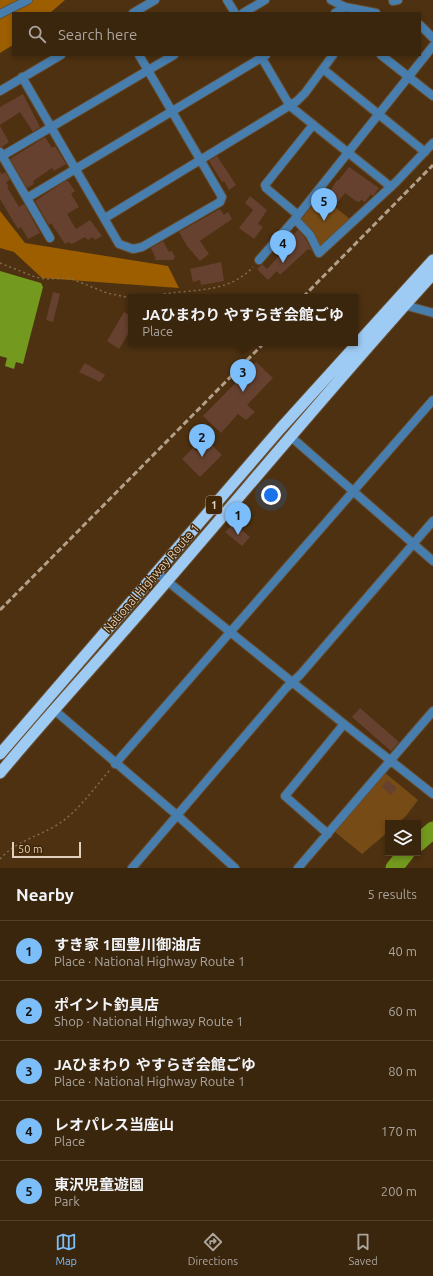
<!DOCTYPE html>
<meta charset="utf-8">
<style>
body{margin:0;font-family:Ubuntu,"Noto Sans JP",sans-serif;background:#45311b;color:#f1f3f6}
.controls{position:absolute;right:12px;bottom:12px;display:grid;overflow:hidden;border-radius:0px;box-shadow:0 2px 6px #0003}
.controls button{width:36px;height:36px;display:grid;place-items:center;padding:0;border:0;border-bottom:1px solid #54422e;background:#3a250d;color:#f1f3f6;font:20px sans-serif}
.scale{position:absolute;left:12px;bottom:10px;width:69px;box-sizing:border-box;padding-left:4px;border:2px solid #e2d0bf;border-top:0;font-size:11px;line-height:14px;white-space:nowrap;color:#e2d0bf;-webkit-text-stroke:3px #422706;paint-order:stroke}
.you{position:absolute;left:271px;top:495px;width:14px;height:14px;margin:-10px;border:3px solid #fff;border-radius:50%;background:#1a73e8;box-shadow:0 0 0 6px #1a73e833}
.badge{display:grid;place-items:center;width:26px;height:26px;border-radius:50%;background:#7cbef9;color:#111;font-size:13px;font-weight:700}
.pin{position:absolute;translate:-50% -33px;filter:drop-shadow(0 1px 2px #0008)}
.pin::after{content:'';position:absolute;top:21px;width:14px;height:12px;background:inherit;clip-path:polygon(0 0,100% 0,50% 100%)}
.popup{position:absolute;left:128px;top:294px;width:230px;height:52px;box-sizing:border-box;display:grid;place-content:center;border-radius:0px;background:#3a250d;filter:drop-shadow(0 1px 3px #0005);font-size:13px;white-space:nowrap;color:#aba59d}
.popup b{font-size:15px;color:#f1f3f6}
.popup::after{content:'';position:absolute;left:50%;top:100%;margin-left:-8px;border:8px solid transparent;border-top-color:#3a250d}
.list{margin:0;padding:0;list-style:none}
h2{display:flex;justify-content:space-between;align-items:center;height:52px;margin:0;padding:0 16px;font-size:17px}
h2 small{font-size:13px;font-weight:400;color:#aba59d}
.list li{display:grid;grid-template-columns:26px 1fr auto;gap:12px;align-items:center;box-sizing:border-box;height:60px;padding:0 16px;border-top:1px solid #54422e}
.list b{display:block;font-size:15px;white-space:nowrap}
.list p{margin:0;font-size:13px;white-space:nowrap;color:#aba59d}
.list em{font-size:13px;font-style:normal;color:#aba59d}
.icon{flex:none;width:22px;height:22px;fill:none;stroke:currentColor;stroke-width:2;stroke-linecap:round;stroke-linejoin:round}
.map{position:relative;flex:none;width:433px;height:868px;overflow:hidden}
.search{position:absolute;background:#3a250d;box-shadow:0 2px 6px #0003;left:12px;right:12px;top:12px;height:44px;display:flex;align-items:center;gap:10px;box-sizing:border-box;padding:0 14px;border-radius:0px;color:#aba59d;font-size:15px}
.sheet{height:352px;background:#3a250d}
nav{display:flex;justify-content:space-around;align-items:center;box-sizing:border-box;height:56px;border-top:1px solid #54422e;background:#3a250d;font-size:11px;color:#aba59d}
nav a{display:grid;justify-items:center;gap:2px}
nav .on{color:#7cbef9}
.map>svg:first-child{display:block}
.green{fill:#774b16}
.forest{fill:#9d5e00}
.water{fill:#73991e}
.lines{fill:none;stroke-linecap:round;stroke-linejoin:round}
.river{stroke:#73991e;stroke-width:17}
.building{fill:#67412f}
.minor-casing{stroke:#684e30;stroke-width:10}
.trunk-casing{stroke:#684e30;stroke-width:13}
.path{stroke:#846c51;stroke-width:1.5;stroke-dasharray:2 3;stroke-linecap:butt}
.minor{stroke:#477eae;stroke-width:8}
.trunk{stroke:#9ecbf4;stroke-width:11}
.rail{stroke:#b49f89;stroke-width:3;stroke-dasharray:6 3;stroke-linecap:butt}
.labels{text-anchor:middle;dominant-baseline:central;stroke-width:3;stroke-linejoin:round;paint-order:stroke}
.shield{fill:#422706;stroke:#b29d88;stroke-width:1}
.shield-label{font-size:11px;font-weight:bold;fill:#e2d0bf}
.street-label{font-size:12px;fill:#e2d0bf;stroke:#422706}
</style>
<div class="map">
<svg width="433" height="868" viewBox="0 0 433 868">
<rect width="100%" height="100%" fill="#4d3111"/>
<path class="green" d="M 320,195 L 350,219 L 319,248 L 300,221 Z
M 384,772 L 418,800 L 406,816 L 398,823 L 388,823 L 388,832 L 362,854 L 334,831 Z"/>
<path class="forest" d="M 0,0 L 65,0 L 50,13 L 13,13 L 13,45 L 0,53 Z
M 0,211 L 25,243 L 168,266 L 179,288 L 42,278 L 14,252 L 0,248 Z"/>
<path class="water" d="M 0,271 L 41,283 L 43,287 L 23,364 L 16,362 L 14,369 L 5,366 L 7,358 L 0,356 Z"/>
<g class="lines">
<path class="river" d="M 418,843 L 433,830
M 394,868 L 406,853"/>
</g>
<path class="building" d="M 23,94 L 40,127 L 33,132 L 20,112 L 0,125 L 0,107 Z
M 0,126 L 9,142 L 2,147 L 0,147 Z
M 45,137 L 52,148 L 55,146 L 66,164 L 54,171 L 52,168 L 33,181 L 34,184 L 27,188 L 10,159 Z
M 217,156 L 236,185 L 229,190 L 224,181 L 222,182 L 209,161 Z
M 349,167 L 379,188 L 373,196 L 371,194 L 365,202 L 361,200 L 359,202 L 356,201 L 345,193 L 337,203 L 327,196 L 337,180 L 338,181 Z
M 0,172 L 2,174 L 5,172 L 10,180 L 6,182 L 9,187 L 7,187 L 19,207 L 24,204 L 40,233 L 28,239 L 21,227 L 18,229 L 13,221 L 0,199 Z
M 65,181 L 68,181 L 75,191 L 71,194 L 79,207 L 67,214 L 76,229 L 90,220 L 102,236 L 95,240 L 93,237 L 88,240 L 85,237 L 74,243 L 71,244 L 69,242 L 65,244 L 51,223 L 49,225 L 35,201 Z
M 250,196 L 267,210 L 258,224 L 263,227 L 254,239 L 239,228 L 253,210 L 245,203 Z
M 220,209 L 224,215 L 228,212 L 232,219 L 200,241 L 209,254 L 200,261 L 187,246 L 179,232 Z
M 298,230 L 305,238 L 312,251 L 308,249 L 280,275 L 277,271 L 268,280 L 257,269 L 262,264 L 267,269 L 280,255 L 282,257 L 292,247 L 284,240 L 291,231 L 294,234 Z
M 163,241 L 169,252 L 172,251 L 175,257 L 173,260 L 154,260 L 156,259 L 151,248 Z
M 221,262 L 224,281 L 201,285 L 200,280 L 193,282 L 190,269 Z
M 53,292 L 60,294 L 53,322 L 46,320 Z
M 124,312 L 131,316 L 131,329 L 119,349 L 107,341 Z
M 256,362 L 273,378 L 247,405 L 255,412 L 246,420 L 238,414 L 221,433 L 203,416 Z
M 85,363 L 105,375 L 100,382 L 79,372 Z
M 207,440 L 222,455 L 200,477 L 182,459 L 193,448 L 196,451 Z
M 234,523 L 250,537 L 242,546 L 225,532 Z
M 360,708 L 399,742 L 391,751 L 352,717 Z
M 387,780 L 397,788 L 391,795 L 382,787 Z"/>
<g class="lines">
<g class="minor-casing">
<path id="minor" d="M 227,0 L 235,13
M 331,0 L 345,7 L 376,13
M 393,1 L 398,0
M 133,13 L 155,0
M 243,13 L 265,0
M 335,13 L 345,7
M 0,14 L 28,0
M 420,25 L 433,38
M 260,55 L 290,106 L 391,187
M 381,55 L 433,96
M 323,69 L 425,152
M 22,77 L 119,244 L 133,249 L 142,247 L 220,202 L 222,197 L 139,55
M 0,91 L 61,55
M 0,152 L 50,238
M 2,156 L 174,55
M 27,198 L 266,55
M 298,215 L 266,188 L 265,185 L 313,125
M 105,218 L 297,101 L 305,93 L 333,55
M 295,219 L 310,235 L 319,253 L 396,182 L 433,143
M 259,260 L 295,219 L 433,46
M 404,305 L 433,313
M 290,436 L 433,561
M 156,572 L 344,724 L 433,794
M 53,709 L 178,816 L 235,868
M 115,764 L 433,400
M 328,834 L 285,796 L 344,724
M 132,868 L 286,688 L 300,675 L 433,521
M 298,868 L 433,711"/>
</g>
<g class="trunk-casing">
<path id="trunk" d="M 0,754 L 280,429 L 433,260
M 0,773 C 55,707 113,645 168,580 C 256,478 342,374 433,274"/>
</g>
<path class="path" d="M 0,263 L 35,277 L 45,279 L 69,278 L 107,293 L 131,298
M 149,297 C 185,287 225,297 253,267
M 0,859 C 16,841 37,837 57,825 C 78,812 94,788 110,770"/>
<use href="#minor" class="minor"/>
<use href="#trunk" class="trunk"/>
<path class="rail" d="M 303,297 L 433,165
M 0,610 L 264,343"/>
</g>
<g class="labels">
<rect class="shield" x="206" y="496" width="16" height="18" rx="3"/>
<g class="shield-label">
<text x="214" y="505">1</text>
</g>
<g class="street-label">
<text transform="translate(151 578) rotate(-49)">National Highway Route 1</text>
</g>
</g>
</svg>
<div class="controls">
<button><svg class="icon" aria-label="layers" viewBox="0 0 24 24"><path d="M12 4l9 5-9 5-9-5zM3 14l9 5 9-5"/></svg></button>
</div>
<div class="scale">50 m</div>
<div class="you"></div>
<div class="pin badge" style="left:238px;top:535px">1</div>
<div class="pin badge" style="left:202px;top:457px">2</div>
<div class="pin badge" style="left:243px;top:392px">3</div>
<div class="popup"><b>JAひまわり やすらぎ会館ごゆ</b>Place</div>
<div class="pin badge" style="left:283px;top:263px">4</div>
<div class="pin badge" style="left:324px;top:221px">5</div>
<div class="search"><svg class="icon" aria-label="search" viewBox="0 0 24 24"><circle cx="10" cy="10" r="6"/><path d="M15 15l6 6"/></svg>Search here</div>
</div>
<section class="sheet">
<h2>Nearby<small>5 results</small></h2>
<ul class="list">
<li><span class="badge">1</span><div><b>すき家 1国豊川御油店</b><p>Place · National Highway Route 1</p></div><em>40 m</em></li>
<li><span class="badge">2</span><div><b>ポイント釣具店</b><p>Shop · National Highway Route 1</p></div><em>60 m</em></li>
<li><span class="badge">3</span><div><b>JAひまわり やすらぎ会館ごゆ</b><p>Place · National Highway Route 1</p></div><em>80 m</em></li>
<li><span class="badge">4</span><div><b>レオパレス当座山</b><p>Place</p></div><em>170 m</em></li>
<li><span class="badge">5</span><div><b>東沢児童遊園</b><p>Park</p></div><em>200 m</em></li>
</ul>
</section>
<nav>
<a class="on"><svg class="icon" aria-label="map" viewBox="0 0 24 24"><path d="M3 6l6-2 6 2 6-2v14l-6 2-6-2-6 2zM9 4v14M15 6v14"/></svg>Map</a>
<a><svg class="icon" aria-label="directions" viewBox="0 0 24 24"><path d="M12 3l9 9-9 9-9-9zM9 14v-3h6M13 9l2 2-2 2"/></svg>Directions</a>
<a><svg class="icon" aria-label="saved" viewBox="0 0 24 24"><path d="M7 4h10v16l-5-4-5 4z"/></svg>Saved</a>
</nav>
